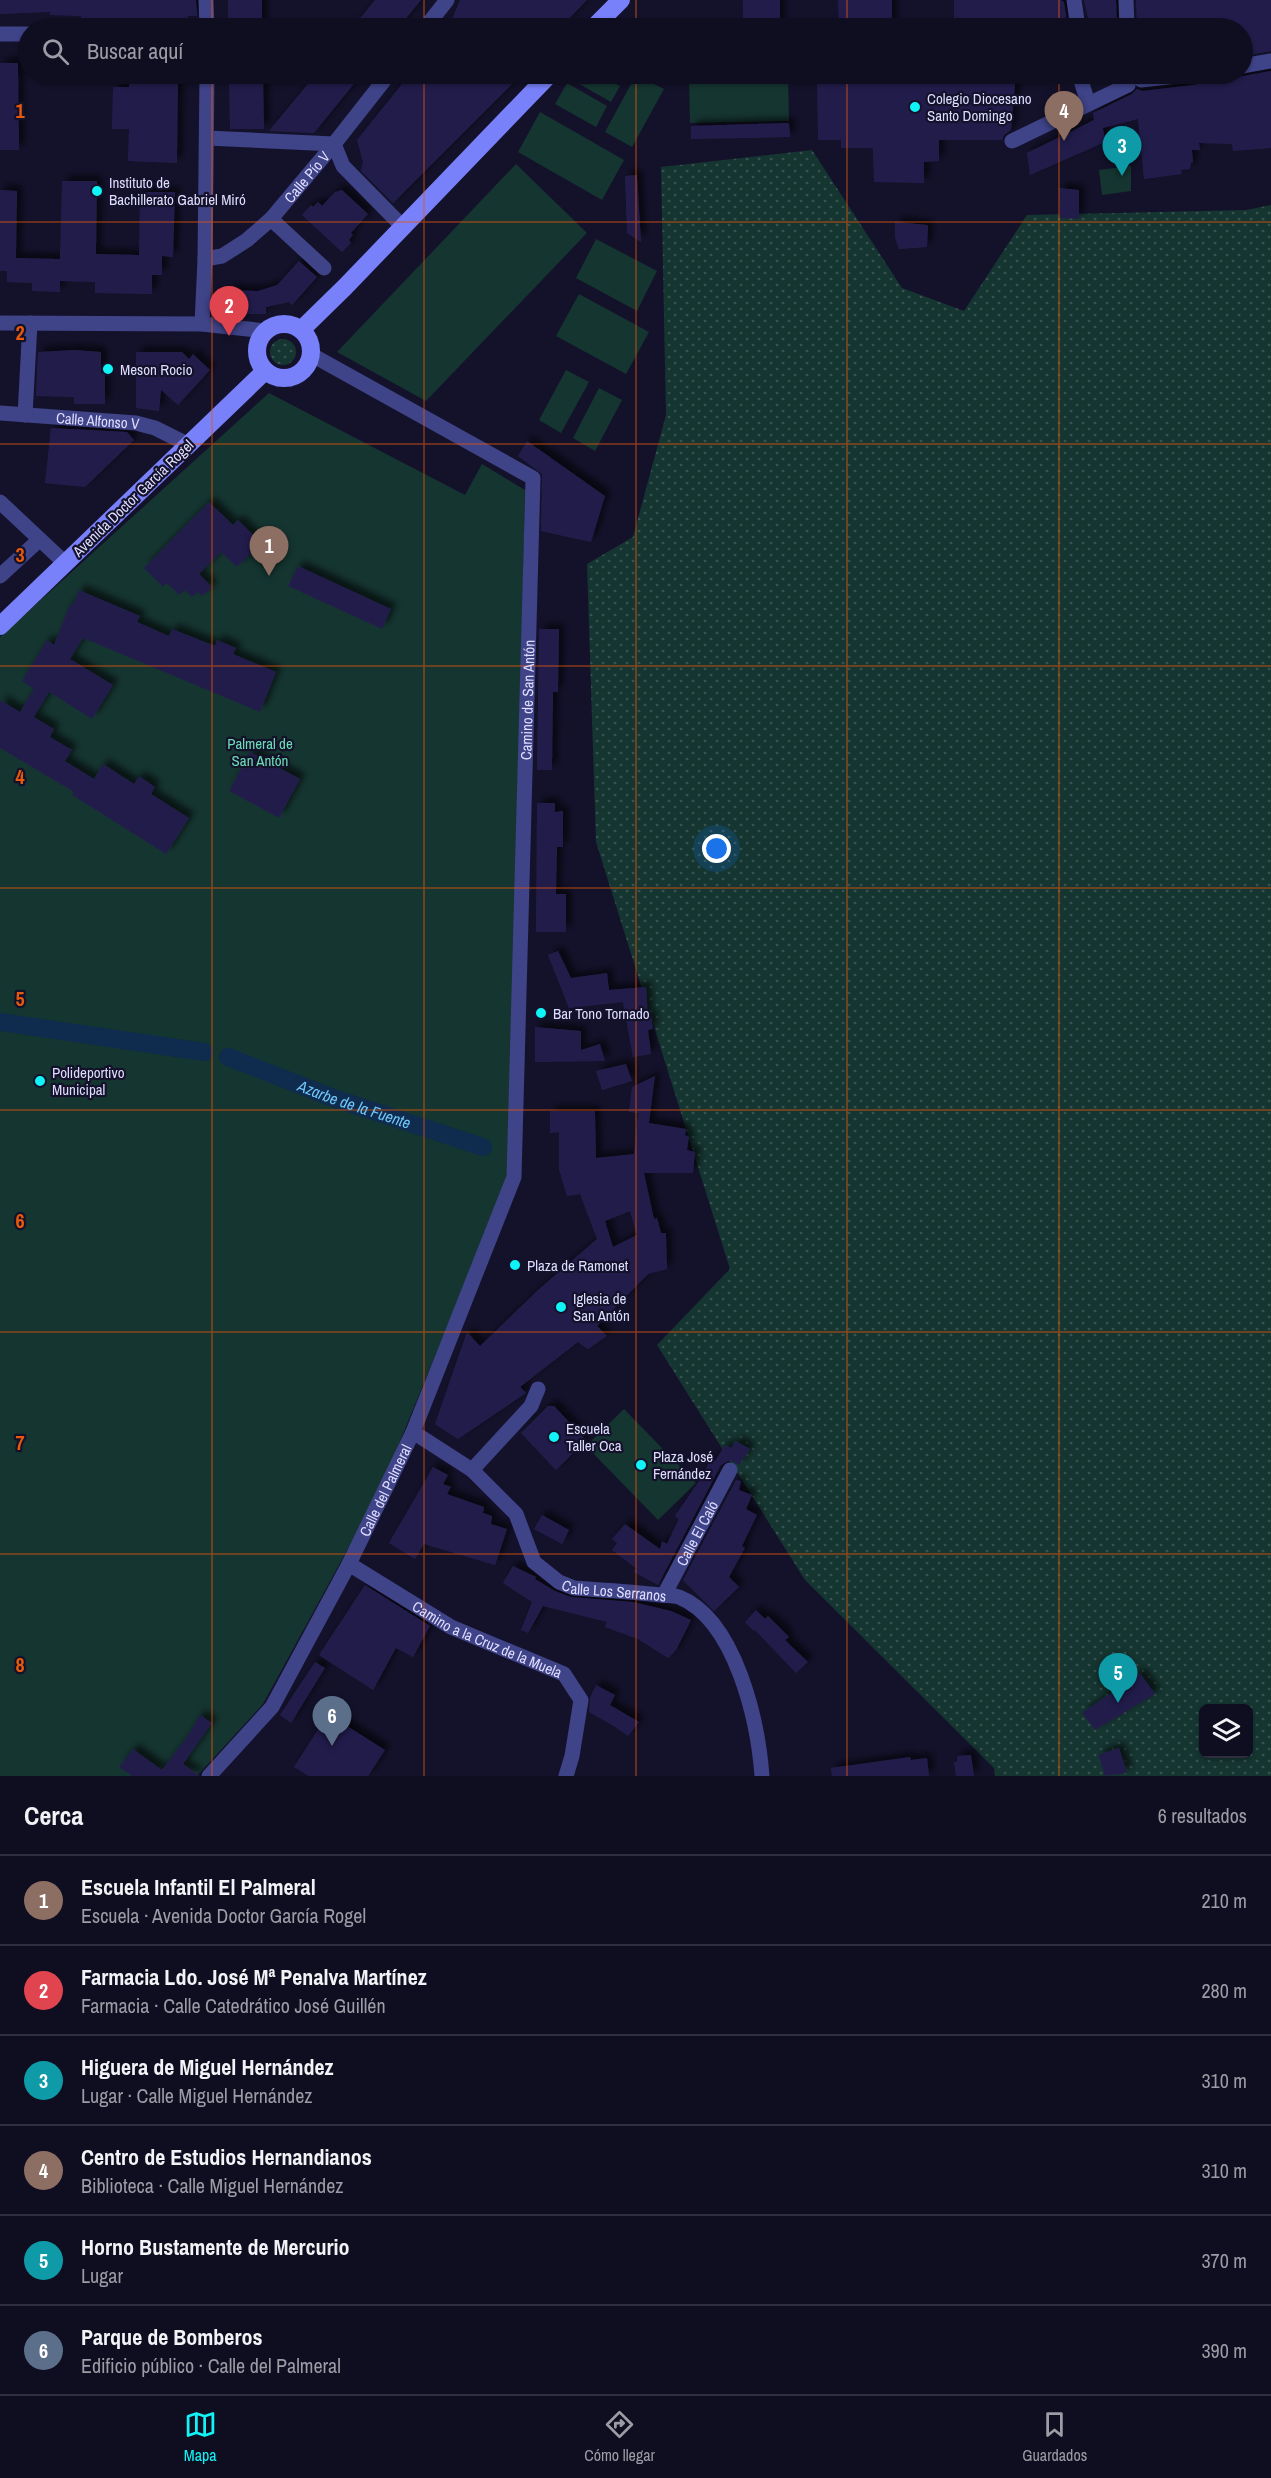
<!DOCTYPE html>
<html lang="es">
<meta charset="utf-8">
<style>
body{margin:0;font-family:"Archivo Narrow",sans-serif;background:#181729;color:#f1f3f6}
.controls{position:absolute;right:18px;bottom:18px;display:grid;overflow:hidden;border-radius:9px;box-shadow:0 2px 4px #0004}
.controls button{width:54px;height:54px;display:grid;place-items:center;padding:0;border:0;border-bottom:2px solid #2f2e3e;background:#0f0e20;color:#f1f3f6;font:30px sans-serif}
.you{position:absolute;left:717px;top:849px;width:21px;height:21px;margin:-15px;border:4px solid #fff;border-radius:50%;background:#1a73e8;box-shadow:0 0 0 9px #1a73e833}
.badge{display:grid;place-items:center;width:39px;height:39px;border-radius:50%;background:#10f4f7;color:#fff;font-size:20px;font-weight:700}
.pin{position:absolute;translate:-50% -50px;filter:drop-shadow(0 2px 3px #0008)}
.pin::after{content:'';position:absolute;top:32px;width:21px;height:18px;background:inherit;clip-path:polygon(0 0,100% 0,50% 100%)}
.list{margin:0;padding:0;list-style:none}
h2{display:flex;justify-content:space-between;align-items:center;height:78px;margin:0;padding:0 24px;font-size:26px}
h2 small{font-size:20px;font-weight:400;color:#9b9ca5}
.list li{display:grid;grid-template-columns:39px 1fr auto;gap:18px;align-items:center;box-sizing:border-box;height:90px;padding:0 24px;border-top:2px solid #2f2e3e}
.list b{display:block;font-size:22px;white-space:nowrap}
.list p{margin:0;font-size:20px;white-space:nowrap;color:#9b9ca5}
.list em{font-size:20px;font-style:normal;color:#9b9ca5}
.icon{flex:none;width:33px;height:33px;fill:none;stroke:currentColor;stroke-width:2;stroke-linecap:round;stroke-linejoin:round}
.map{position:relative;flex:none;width:1271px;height:1776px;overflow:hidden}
.search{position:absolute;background:#0f0e20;box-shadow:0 2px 4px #0004;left:18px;right:18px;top:18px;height:66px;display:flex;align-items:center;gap:15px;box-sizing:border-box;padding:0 21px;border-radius:33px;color:#9b9ca5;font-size:22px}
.sheet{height:618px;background:#0f0e20}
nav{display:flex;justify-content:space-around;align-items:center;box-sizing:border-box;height:84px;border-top:2px solid #2f2e3e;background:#0f0e20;font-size:16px;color:#9b9ca5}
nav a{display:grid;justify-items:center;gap:3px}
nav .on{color:#10f4f7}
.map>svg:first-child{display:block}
.grass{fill:url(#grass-dots);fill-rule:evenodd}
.green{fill:#153531}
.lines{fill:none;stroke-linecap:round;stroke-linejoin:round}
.canal{stroke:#0f2b4d;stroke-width:18}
.building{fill:#241f4b;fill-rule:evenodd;filter:url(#shadow)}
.street-tunnel{stroke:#32304b;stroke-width:15;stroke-dasharray:15 8;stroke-linecap:butt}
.street{stroke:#3f4388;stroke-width:15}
.secondary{stroke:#7880fa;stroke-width:18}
.grid{fill:none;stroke:#e8590c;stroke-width:1.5;stroke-opacity:0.55}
.poi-dot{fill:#10f4f7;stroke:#14122b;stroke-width:2}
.labels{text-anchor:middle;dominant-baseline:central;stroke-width:4.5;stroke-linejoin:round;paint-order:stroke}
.poi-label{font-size:15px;fill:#deddfe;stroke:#14122b;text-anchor:start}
.street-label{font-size:15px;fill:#deddfe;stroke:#14122b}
.park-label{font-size:15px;fill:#6addb6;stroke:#14122b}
.water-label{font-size:16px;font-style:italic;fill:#6fc6fa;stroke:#14122b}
.grid-label{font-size:20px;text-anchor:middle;font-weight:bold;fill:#e8590c;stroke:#14122b;stroke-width:4.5;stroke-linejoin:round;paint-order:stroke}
</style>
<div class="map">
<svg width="1271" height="1776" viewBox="0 0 1271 1776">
<defs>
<pattern id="grass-dots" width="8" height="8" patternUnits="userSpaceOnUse" patternTransform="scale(1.5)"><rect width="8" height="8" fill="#153531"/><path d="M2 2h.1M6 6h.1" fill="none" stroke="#375250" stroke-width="1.8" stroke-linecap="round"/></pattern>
<filter id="shadow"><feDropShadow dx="5.5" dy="-5.5" stdDeviation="3" flood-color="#0009"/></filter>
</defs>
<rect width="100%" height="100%" fill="#14122b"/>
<path class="grass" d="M 812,150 L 902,288 L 964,311 L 1027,215 L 1246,210 L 1271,205 L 1271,1776 L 995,1776 L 994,1768 L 805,1580 L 657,1345 L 730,1269 L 596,842 L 587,564 L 633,537 L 666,415 L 661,167 ZM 1204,1708 L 1248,1708 L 1248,1754 L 1204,1754 Z
M270 352a13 13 0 1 1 26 0a13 13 0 1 1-26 0Z"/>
<path class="green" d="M 577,74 L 598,74 L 620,86 L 611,102 L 574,81 Z
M 636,75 L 664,89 L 632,147 L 605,132 Z
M 788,75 L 789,121 L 690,123 L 689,79 Z
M 567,83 L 607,106 L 596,127 L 555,104 Z
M 540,112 L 624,160 L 602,200 L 518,152 Z
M 516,164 L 587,233 L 426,401 L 337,352 Z
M 1131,166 L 1131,191 L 1102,195 L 1099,170 Z
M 596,239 L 657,271 L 637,311 L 576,278 Z
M 579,294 L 649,332 L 626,374 L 556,336 Z
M 566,370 L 589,382 L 561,433 L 539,420 Z
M 599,388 L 622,400 L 595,451 L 573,438 Z
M 269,393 L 465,495 L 482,464 L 525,490 L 510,1173 L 380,1490 L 263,1704 L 197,1776 L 0,1776 L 0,637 Z
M 624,1409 L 696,1483 L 658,1520 L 586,1446 Z"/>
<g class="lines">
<g class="canal">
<path d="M 0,1022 L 204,1052"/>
<path id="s1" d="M 228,1057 L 333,1098 L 483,1147"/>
</g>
</g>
<path class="building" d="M 0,0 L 196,0 L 197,16 L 187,16 L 188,18 L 81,19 L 81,16 L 50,15 L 50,12 L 0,14 Z
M 228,0 L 262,0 L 262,28 L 228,28 Z
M 375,0 L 421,0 L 398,28 L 352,28 Z
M 460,0 L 587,0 L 560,28 L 445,28 L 452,19 Z
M 743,0 L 780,0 L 780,28 L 743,28 Z
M 838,0 L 892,0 L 892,28 L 839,28 Z
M 954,0 L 1061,0 L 1064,2 L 1066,16 L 1064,20 L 1052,26 L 954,28 Z
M 1084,0 L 1116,0 L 1117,28 L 1104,28 L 1102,19 L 1089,22 Z
M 1136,0 L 1271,0 L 1271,51 L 1242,56 L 1242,28 L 1137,28 Z
M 0,63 L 18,63 L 19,150 L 0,150 Z
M 1271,71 L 1271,148 L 1233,151 L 1232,144 L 1199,143 L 1200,150 L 1192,150 L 1193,163 L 1191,163 L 1190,169 L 1181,170 L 1182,174 L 1144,179 L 1138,119 L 1103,128 L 1105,142 L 1030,175 L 1027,153 L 1094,120 L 1093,113 L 1132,94 L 1137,89 L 1142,91 L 1193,85 Z
M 129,74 L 178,74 L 177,163 L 128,161 L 129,129 L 112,129 L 113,87 L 129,87 Z
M 229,74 L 263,74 L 264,129 L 230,129 Z
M 316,74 L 362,74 L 314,133 L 269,131 Z
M 410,74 L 522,74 L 393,203 L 361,171 L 363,162 L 357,140 Z
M 817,74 L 1016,74 L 1011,130 L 1004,135 L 1002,140 L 939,140 L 939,161 L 924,162 L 924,183 L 874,182 L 873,148 L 841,148 L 841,140 L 818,140 Z
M 789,123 L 790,137 L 691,139 L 691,126 Z
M 637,175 L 641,242 L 627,233 L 625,176 Z
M 62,181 L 97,181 L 96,254 L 139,255 L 140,192 L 175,192 L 173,257 L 162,256 L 162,275 L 152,275 L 152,294 L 95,293 L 95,282 L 60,281 L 60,292 L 32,291 L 32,283 L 7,282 L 7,271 L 0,271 L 0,190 L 17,191 L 16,258 L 60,259 Z
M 1059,188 L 1079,190 L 1079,219 L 1060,218 Z
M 342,190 L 368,214 L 351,233 L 353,235 L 349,240 L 351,243 L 342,252 L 302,215 L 311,205 L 313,207 L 318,202 L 322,206 L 335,192 Z
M 895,222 L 928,225 L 927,247 L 899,249 L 895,237 Z
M 299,261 L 317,277 L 292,305 L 289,302 L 266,307 L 266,314 L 229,314 L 229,290 L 258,291 L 277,285 Z
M 75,350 L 101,352 L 101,373 L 105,374 L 105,404 L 74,404 L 74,397 L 36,396 L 38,352 Z
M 136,352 L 182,352 L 189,359 L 193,354 L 210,370 L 178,405 L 161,390 L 159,411 L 136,408 Z
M 51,428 L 127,432 L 134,440 L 85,487 L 45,483 Z
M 527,441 L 605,496 L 591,542 L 541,531 L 542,474 L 518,456 Z
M 209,502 L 233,525 L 238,520 L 261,543 L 237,567 L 221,552 L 199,574 L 212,587 L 202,596 L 198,592 L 192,597 L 185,590 L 179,595 L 167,583 L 163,587 L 144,568 Z
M 298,566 L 391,609 L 382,629 L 288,586 Z
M 79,590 L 140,616 L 137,622 L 169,636 L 172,629 L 215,646 L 217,640 L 236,648 L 233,654 L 276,672 L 260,712 L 83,638 L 70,659 L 113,685 L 92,719 L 49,692 L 34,717 L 54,729 L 50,737 L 72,750 L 65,761 L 94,779 L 103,764 L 134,784 L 139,776 L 155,787 L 151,794 L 189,818 L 166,854 L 72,795 L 74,792 L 0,748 L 0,700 L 20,712 L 34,689 L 22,681 L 47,640 L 54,645 L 70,604 L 73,605 Z
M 539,629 L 559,629 L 558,692 L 553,692 L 552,770 L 537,770 Z
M 250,752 L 300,779 L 279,818 L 229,791 Z
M 537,803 L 555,803 L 555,812 L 563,811 L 563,847 L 557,847 L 556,894 L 566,894 L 566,932 L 536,932 Z
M 558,951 L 571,978 L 607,973 L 609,990 L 646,987 L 648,1016 L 651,1015 L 653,1029 L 648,1030 L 651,1054 L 633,1057 L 623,1002 L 569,1008 L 548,955 Z
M 535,1027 L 581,1031 L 581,1050 L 600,1044 L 605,1061 L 535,1062 Z
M 626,1064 L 632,1081 L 602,1090 L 596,1071 Z
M 655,1076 L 649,1123 L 686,1129 L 685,1135 L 689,1137 L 687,1150 L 695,1152 L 693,1173 L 644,1173 L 654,1219 L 657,1218 L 661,1233 L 666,1233 L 667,1269 L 648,1274 L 597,1326 L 607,1336 L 588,1349 L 578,1342 L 520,1387 L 526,1393 L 458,1439 L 435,1424 L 467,1332 L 480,1346 L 538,1290 L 597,1239 L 580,1194 L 567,1196 L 559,1169 L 559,1132 L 550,1133 L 550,1111 L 595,1111 L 596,1158 L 634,1154 L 638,1113 L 629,1112 L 632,1087 ZM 630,1211 L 637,1235 L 613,1247 L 605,1221 Z
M 548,1406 L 554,1406 L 586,1440 L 556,1470 L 521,1433 Z
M 736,1441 L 750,1449 L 739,1465 L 730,1460 L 721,1465 L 658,1585 L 634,1572 L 636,1568 L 612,1550 L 617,1543 L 612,1539 L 625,1524 L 660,1549 L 662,1541 L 667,1544 L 679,1519 L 675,1516 L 701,1478 L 711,1459 L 715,1461 L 725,1445 L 731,1448 Z
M 433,1467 L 448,1475 L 443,1484 L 451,1487 L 447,1494 L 484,1507 L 483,1513 L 492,1516 L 491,1524 L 507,1529 L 495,1565 L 424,1544 L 415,1559 L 389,1543 Z
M 736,1480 L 741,1481 L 739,1490 L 752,1495 L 746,1509 L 757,1515 L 742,1546 L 745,1548 L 729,1577 L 739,1587 L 714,1611 L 683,1580 Z
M 542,1515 L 569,1530 L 562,1544 L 534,1529 Z
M 513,1566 L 536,1577 L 535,1579 L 555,1591 L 571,1597 L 633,1602 L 671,1611 L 691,1620 L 676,1650 L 668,1658 L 638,1639 L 605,1627 L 607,1622 L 543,1606 L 528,1633 L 521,1630 L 532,1602 L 503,1583 Z
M 365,1585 L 430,1626 L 413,1657 L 396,1648 L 373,1690 L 319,1655 Z
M 756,1610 L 765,1619 L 768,1616 L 789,1637 L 785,1640 L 808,1662 L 796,1673 L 755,1630 L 754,1631 L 745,1622 Z
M 315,1662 L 325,1668 L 291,1723 L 280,1715 Z
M 1140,1673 L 1155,1694 L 1095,1730 L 1082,1713 Z
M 596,1685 L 615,1695 L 610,1705 L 639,1722 L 628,1736 L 614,1726 L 589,1712 L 590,1698 Z
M 328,1714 L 385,1750 L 368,1776 L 309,1776 L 294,1767 Z
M 200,1715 L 212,1723 L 183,1764 L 200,1776 L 132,1776 L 119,1767 L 133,1749 L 162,1770 L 187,1737 Z
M 1119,1748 L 1127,1773 L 1105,1776 L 1098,1755 Z
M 971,1755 L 974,1776 L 956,1776 L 954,1762 L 957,1762 L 957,1756 Z
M 910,1757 L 911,1760 L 927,1758 L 929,1776 L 832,1776 L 831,1768 Z"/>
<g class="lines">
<path class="street-tunnel" d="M 1132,74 L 1134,82"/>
<g class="street">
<path d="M 206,0 L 207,28"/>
<path d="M 1074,0 L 1078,28"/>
<path d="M 1126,0 L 1127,28"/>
<path d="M 425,28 L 447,0"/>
<path d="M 0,34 L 28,34"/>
<path d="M 1242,66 L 1271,61"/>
<path d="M 1079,74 L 1088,103"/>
<path d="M 1141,80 L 1195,74"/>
<path d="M 207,138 L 334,144 L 343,166 L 403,227"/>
<path d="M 1012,141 L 1128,85"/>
<path d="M 271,219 L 324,268"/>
<path id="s2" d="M 205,259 L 222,256 L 247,240 L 271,219 L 334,144 L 389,74"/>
<path d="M 0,323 L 202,324 L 266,331"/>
<path d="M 202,324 L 205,259 L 207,74"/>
<path id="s3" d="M 0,413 L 136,423 L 155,428 L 189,445"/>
<path d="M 25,415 L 30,323"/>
<path d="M 0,502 L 65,563"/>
<path d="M 0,576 L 39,540"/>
<path id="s4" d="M 413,1432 L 472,1470 L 516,1514 L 534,1562 L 559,1582 L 574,1588 C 603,1590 632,1592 661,1595 C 667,1596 673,1595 679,1597 C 736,1620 758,1722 762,1776"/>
<path d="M 472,1470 L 531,1406 L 538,1389"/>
<path id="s5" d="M 349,1564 L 451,1627 L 564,1674 L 581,1700 L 572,1756 L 566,1776"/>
<path id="s6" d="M 664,1595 L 730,1470"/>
<path id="s7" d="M 209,1776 L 272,1707 L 349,1564 L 413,1432 L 514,1177 L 533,478 L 312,355"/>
</g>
<path class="secondary" d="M 593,28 L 621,0
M257 351a27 27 0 1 1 54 0a27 27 0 1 1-54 0Z
M 301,330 L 345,287 L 550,74
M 0,626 L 265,371"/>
</g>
<path class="grid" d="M 212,0 L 212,28M 424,0 L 424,28M 636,0 L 636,28M 847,0 L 847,28M 1059,0 L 1059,28M 212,74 L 212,1776M 424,74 L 424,1776M 636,74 L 636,1776M 847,74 L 847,1776M 1059,74 L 1059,1776M 0,222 L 1271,222M 0,444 L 1271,444M 0,666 L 1271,666M 0,888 L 1271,888M 0,1110 L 1271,1110M 0,1332 L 1271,1332M 0,1554 L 1271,1554"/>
<g class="poi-dot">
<circle cx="915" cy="107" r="6"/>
<circle cx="97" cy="191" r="6"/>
<circle cx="108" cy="369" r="6"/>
<circle cx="541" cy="1013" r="6"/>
<circle cx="40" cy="1081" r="6"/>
<circle cx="515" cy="1265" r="6"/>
<circle cx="561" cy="1307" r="6"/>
<circle cx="554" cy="1437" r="6"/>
<circle cx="641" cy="1465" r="6"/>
</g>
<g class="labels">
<g class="poi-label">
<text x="927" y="98">Colegio Diocesano<tspan x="927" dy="17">Santo Domingo</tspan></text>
<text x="109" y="182">Instituto de<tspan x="109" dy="17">Bachillerato Gabriel Miró</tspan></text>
<text x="120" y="369">Meson Rocio</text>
<text x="553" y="1013">Bar Tono Tornado</text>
<text x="52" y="1072">Polideportivo<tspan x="52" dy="17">Municipal</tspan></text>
<text x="527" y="1265">Plaza de Ramonet</text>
<text x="573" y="1298">Iglesia de<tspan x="573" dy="17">San Antón</tspan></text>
<text x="566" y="1428">Escuela<tspan x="566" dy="17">Taller Oca</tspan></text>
<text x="653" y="1456">Plaza José<tspan x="653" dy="17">Fernández</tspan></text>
</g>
<g class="street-label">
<text stroke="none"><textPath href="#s2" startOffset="134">Calle Pío V</textPath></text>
<text stroke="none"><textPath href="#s3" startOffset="98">Calle Alfonso V</textPath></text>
<text transform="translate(133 498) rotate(-44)">Avenida Doctor García Rogel</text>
<text stroke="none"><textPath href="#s7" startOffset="1154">Camino de San Antón</textPath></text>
<text stroke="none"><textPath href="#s7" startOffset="338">Calle del Palmeral</textPath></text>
<text stroke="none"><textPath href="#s6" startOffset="70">Calle El Caló</textPath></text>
<text stroke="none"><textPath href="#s4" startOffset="272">Calle Los Serranos</textPath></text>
<text stroke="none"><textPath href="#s5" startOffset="158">Camino a la Cruz de la Muela</textPath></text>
</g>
<g class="park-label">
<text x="260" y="743">Palmeral de<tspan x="260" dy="17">San Antón</tspan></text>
</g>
<g class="water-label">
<text stroke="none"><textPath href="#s1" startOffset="135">Azarbe de la Fuente</textPath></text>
</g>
</g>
<g class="grid-label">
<text x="20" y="118">1</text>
<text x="20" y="340">2</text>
<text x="20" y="562">3</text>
<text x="20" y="784">4</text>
<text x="20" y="1006">5</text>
<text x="20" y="1228">6</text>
<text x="20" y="1450">7</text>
<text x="20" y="1672">8</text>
</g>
</svg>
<div class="controls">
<button><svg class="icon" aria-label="layers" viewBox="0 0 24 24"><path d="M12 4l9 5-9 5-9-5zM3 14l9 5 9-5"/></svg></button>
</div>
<div class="you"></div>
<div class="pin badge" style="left:269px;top:576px;background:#8d6e63">1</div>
<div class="pin badge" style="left:229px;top:336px;background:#e0444e">2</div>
<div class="pin badge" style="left:1122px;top:176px;background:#0f9aa8">3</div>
<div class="pin badge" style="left:1064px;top:141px;background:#8d6e63">4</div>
<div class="pin badge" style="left:1118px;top:1703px;background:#0f9aa8">5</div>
<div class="pin badge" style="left:332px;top:1746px;background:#5c6f8a">6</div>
<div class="search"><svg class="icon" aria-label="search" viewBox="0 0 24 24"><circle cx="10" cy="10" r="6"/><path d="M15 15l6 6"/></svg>Buscar aquí</div>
</div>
<section class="sheet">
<h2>Cerca<small>6 resultados</small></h2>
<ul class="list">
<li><span class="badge" style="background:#8d6e63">1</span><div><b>Escuela Infantil El Palmeral</b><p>Escuela · Avenida Doctor García Rogel</p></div><em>210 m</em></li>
<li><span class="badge" style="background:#e0444e">2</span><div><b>Farmacia Ldo. José Mª Penalva Martínez</b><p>Farmacia · Calle Catedrático José Guillén</p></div><em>280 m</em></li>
<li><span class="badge" style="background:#0f9aa8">3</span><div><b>Higuera de Miguel Hernández</b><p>Lugar · Calle Miguel Hernández</p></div><em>310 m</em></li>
<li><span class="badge" style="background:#8d6e63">4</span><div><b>Centro de Estudios Hernandianos</b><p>Biblioteca · Calle Miguel Hernández</p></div><em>310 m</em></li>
<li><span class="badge" style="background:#0f9aa8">5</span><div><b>Horno Bustamente de Mercurio</b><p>Lugar</p></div><em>370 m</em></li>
<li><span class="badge" style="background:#5c6f8a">6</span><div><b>Parque de Bomberos</b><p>Edificio público · Calle del Palmeral</p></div><em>390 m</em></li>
</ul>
</section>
<nav>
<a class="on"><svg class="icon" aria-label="map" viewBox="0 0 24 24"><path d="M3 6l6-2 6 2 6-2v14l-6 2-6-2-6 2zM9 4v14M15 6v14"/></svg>Mapa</a>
<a><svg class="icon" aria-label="directions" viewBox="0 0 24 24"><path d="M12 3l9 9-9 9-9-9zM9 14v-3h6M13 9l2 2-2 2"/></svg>Cómo llegar</a>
<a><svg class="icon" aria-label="saved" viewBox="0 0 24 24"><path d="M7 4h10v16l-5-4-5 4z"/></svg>Guardados</a>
</nav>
